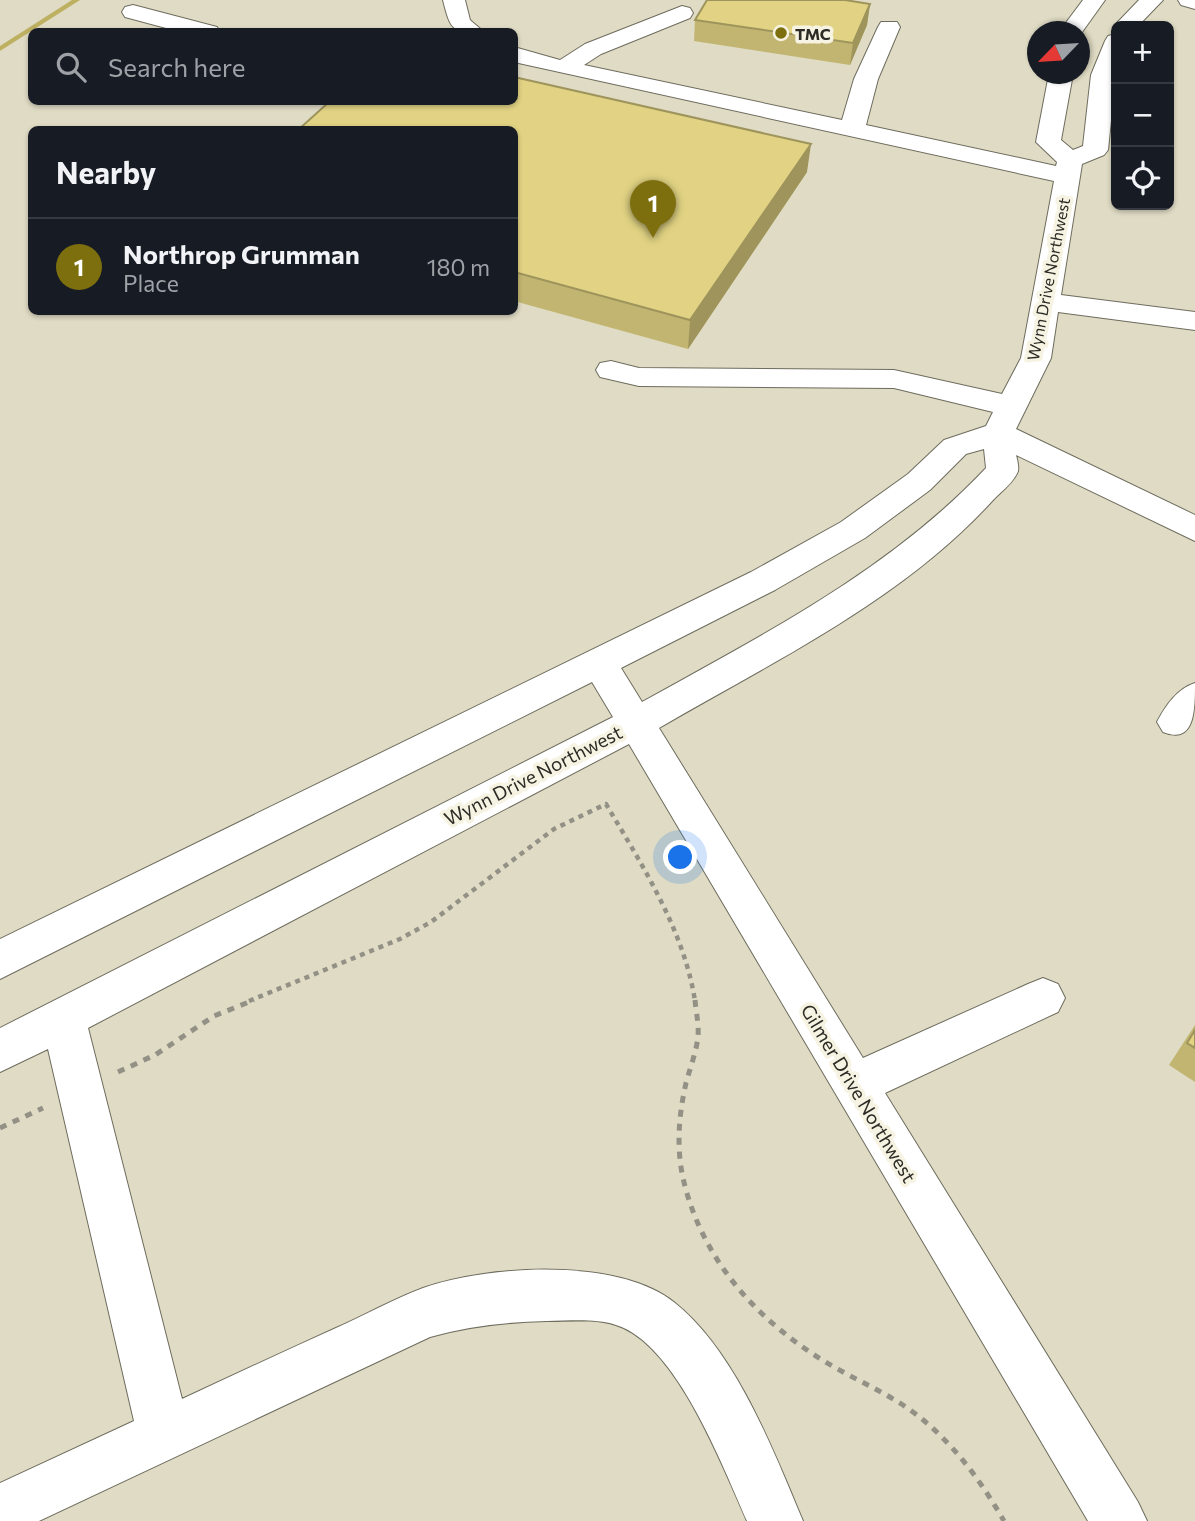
<!DOCTYPE html>
<meta charset="utf-8">
<style>
body{margin:0;font-family:Commissioner,sans-serif;background:#242831;color:#f1f3f6}
.controls{position:absolute;right:21px;top:21px;display:grid;overflow:hidden;border-radius:10px;box-shadow:0 2px 5px #0004}
.controls button{width:63px;height:63px;display:grid;place-items:center;padding:0;border:0;border-bottom:2px solid #363941;background:#171b24;color:#f1f3f6;font:35px sans-serif}
.compass{position:absolute;left:1027px;top:21px;width:63px;height:63px;border-radius:50%;background:#171b24;box-shadow:0 2px 5px #0004;rotate:245deg}
.you{position:absolute;left:681px;top:858px;width:24px;height:24px;margin:-18px;border:5px solid #fff;border-radius:50%;background:#1a73e8;box-shadow:0 0 0 10px #1a73e833}
.badge{display:grid;place-items:center;width:46px;height:46px;border-radius:50%;background:#7d6f0d;color:#fff;font-size:23px;font-weight:700}
.pin{position:absolute;translate:-50% -58px;filter:drop-shadow(0 2px 4px #0008)}
.pin::after{content:'';position:absolute;top:37px;width:24px;height:21px;background:inherit;clip-path:polygon(0 0,100% 0,50% 100%)}
.list{margin:0;padding:0;list-style:none}
h2{display:flex;justify-content:space-between;align-items:center;height:91px;margin:0;padding:0 28px;font-size:30px}
h2 small{font-size:23px;font-weight:400;color:#9ea1a6}
.list li{display:grid;grid-template-columns:46px 1fr auto;gap:21px;align-items:center;box-sizing:border-box;height:98px;padding:0 28px;border-top:2px solid #363941}
.list b{display:block;font-size:26px;white-space:nowrap}
.list p{margin:0;font-size:23px;white-space:nowrap;color:#9ea1a6}
.list em{font-size:23px;font-style:normal;color:#9ea1a6}
.icon{flex:none;width:38px;height:38px;fill:none;stroke:currentColor;stroke-width:2;stroke-linecap:round;stroke-linejoin:round}
.map{position:relative;flex:none;width:1195px;height:1521px;overflow:hidden}
.search{position:absolute;background:#171b24;box-shadow:0 2px 5px #0004;left:28px;top:28px;width:490px;height:77px;display:flex;align-items:center;gap:18px;box-sizing:border-box;padding:0 24px;border-radius:10px;color:#9ea1a6;font-size:26px}
.panel{position:absolute;background:#171b24;box-shadow:0 2px 5px #0004;left:28px;top:126px;width:490px;height:189px;border-radius:10px}
.map>svg:first-child{display:block}
.built{fill:#dfdbc4;fill-rule:evenodd}
.lines{fill:none;stroke-linecap:round;stroke-linejoin:round}
.stream{fill:#beb061;fill-rule:evenodd}
.minor-casing{stroke:#6e6c5e;stroke-width:2}
.path-far1{stroke:#939186;stroke-width:4.5;stroke-dasharray:5 5;stroke-linecap:butt}
.path{stroke:#939186;stroke-width:5;stroke-dasharray:7 7;stroke-linecap:butt}
.minor{fill:#fff;fill-rule:evenodd}
.wall{fill:#c2b571}
.shaded-wall{fill:#9e945c}
.building{fill:#e1d383;stroke:#9e945c;stroke-width:2}
.poi-dot{fill:#7d6f0d;stroke:#f6f3e3;stroke-width:2.5}
.labels{text-anchor:middle;dominant-baseline:central;stroke-width:7;stroke-linejoin:round;paint-order:stroke}
.far-poi-label{font-size:16px;font-weight:bold;fill:#2c2b25;stroke:#f6f3e3;text-anchor:start}
.far-street-label{font-size:16px;fill:#2c2b25;stroke:#f6f3e3}
.street-label{font-size:19px;fill:#2c2b25;stroke:#f6f3e3}
</style>
<div class="map">
<svg width="1195" height="1521" viewBox="0 0 1195 1521">
<rect width="100%" height="100%" fill="#e8e6d6"/>
<path class="built" d="M 0,0 L 1195,0 L 1195,1521 L 0,1521 ZM 1116,26 L 1169,26 L 1169,205 L 1116,205 ZM 32,32 L 514,32 L 514,102 L 32,102 ZM 1038,32 L 1080,32 L 1080,74 L 1038,74 ZM 32,130 L 514,130 L 514,312 L 32,312 Z"/>
<g class="lines">
<path class="stream" d="M 72,0 L 80,0 L 0,51 L 0,46 Z"/>
<g class="minor-casing">
<path id="minor" d="M 443,0 L 465,0 L 470,20 L 484,32 C 452,32 451,32 443,0 Z
M 1083,0 L 1105,0 L 1080,35 L 1080,32 L 1059,32 Z
M 1139,0 L 1163,0 L 1138,26 L 1116,26 L 1116,30 L 1114,26 Z
M 1178,0 L 1195,0 L 1195,9 L 1181,5 Z
M 133,5 L 217,27 L 220,32 L 181,32 L 125,17 L 122,12 L 125,7 Z
M 682,6 L 690,8 L 693,13 L 690,18 L 601,54 L 584,65 L 842,120 L 854,79 L 878,27 L 881,22 L 897,22 L 900,27 L 878,79 L 866,125 L 1056,166 L 1057,162 L 1036,142 L 1049,74 L 1073,74 L 1061,140 L 1073,150 L 1083,146 L 1091,75 L 1105,41 L 1108,36 L 1116,34 L 1116,71 L 1108,150 L 1104,155 L 1082,164 L 1061,295 L 1195,312 L 1195,330 L 1058,312 L 1051,358 L 1016,429 L 1195,515 L 1195,541 L 1016,455 C 1017,459 1019,466 1018,471 C 1015,481 1001,492 994,499 C 903,600 774,661 659,728 L 863,1058 L 1028,984 L 1043,978 L 1058,984 L 1065,998 L 1058,1012 L 885,1093 L 1138,1502 L 1147,1521 L 1088,1521 L 629,744 L 88,1028 L 182,1399 C 233,1375 285,1351 336,1328 C 365,1315 394,1299 423,1288 C 488,1265 619,1257 675,1303 C 736,1352 773,1450 803,1521 L 747,1521 C 723,1467 676,1343 616,1325 C 594,1318 569,1321 547,1321 C 507,1322 468,1326 430,1337 L 39,1521 L 0,1521 L 0,1483 L 134,1421 L 48,1049 L 0,1072 L 0,1028 L 613,717 L 592,682 L 0,979 L 0,939 L 751,572 L 841,522 L 908,474 L 944,440 L 986,426 L 993,412 L 894,388 L 639,386 L 600,377 L 596,370 L 600,363 L 611,361 L 639,368 L 894,370 L 1002,394 L 1021,358 L 1054,181 L 514,62 L 514,47 L 560,60 L 585,44 ZM 984,449 L 986,468 C 889,571 764,634 642,702 L 621,668 L 775,590 L 865,538 L 930,490 L 966,454 Z
M 1195,683 C 1195,710 1195,745 1163,732 L 1157,722 C 1166,705 1177,689 1195,683 Z"/>
</g>
<path class="path-far1" d="M 249,1001 L 400,939 L 431,922 L 554,829 L 606,804 C 642,865 684,930 695,1001"/>
<path class="path" d="M 695,1000 C 696,1012 699,1024 698,1037 C 696,1053 690,1068 686,1083 C 679,1114 676,1146 683,1178 C 702,1262 761,1325 834,1367 C 862,1383 891,1395 917,1415 C 954,1444 981,1481 1004,1521
M 118,1072 L 155,1055 L 214,1016 L 254,1000
M 0,1128 L 43,1108"/>
<use href="#minor" class="minor"/>
</g>
<path class="wall" d="M 870,4 L 867,25 L 850,65 L 694,41 L 695,20 Z
M 514,130 L 807,172 L 688,349 L 514,301 Z
M 1195,1025 L 1195,1082 L 1169,1065 Z"/>
<path class="shaded-wall" d="M 870,4 L 867,25 L 850,65 L 853,43 Z
M 811,144 L 807,172 L 688,349 L 690,320 Z"/>
<path class="building" d="M 707,0 L 845,0 L 870,4 L 853,43 L 695,20 Z
M 514,77 L 811,144 L 690,320 L 514,272 L 514,130 L 298,130 L 329,102 L 514,102 Z
M 1195,1030 L 1195,1048 L 1187,1043 Z"/>
<circle class="poi-dot" cx="781" cy="33" r="7"/>
<g class="labels">
<g class="far-poi-label">
<text x="795" y="33">TMC</text>
</g>
<g class="far-street-label">
<text transform="translate(1048 279) rotate(-79)">Wynn Drive Northwest</text>
</g>
<g class="street-label">
<text transform="translate(533 775) rotate(-27)">Wynn Drive Northwest</text>
<text transform="translate(859 1093) rotate(59)">Gilmer Drive Northwest</text>
</g>
</g>
</svg>
<div class="controls">
<button>+</button>
<button>−</button>
<button><svg class="icon" aria-label="locate" viewBox="0 0 24 24"><circle cx="12" cy="12" r="6"/><path d="M12 2v4M12 18v4M2 12h4M18 12h4"/></svg></button>
</div>
<svg class="compass" viewBox="-18 -18 36 36"><path d="M0-13l5 13h-10z" fill="#e53935"/><path d="M0 13l5-13h-10z" fill="#9ea1a6"/></svg>
<div class="you"></div>
<div class="pin badge" style="left:653px;top:238px">1</div>
<div class="search"><svg class="icon" aria-label="search" viewBox="0 0 24 24"><circle cx="10" cy="10" r="6"/><path d="M15 15l6 6"/></svg>Search here</div>
<section class="panel">
<h2>Nearby<small></small></h2>
<ul class="list">
<li><span class="badge">1</span><div><b>Northrop Grumman</b><p>Place</p></div><em>180 m</em></li>
</ul>
</section>
</div>
